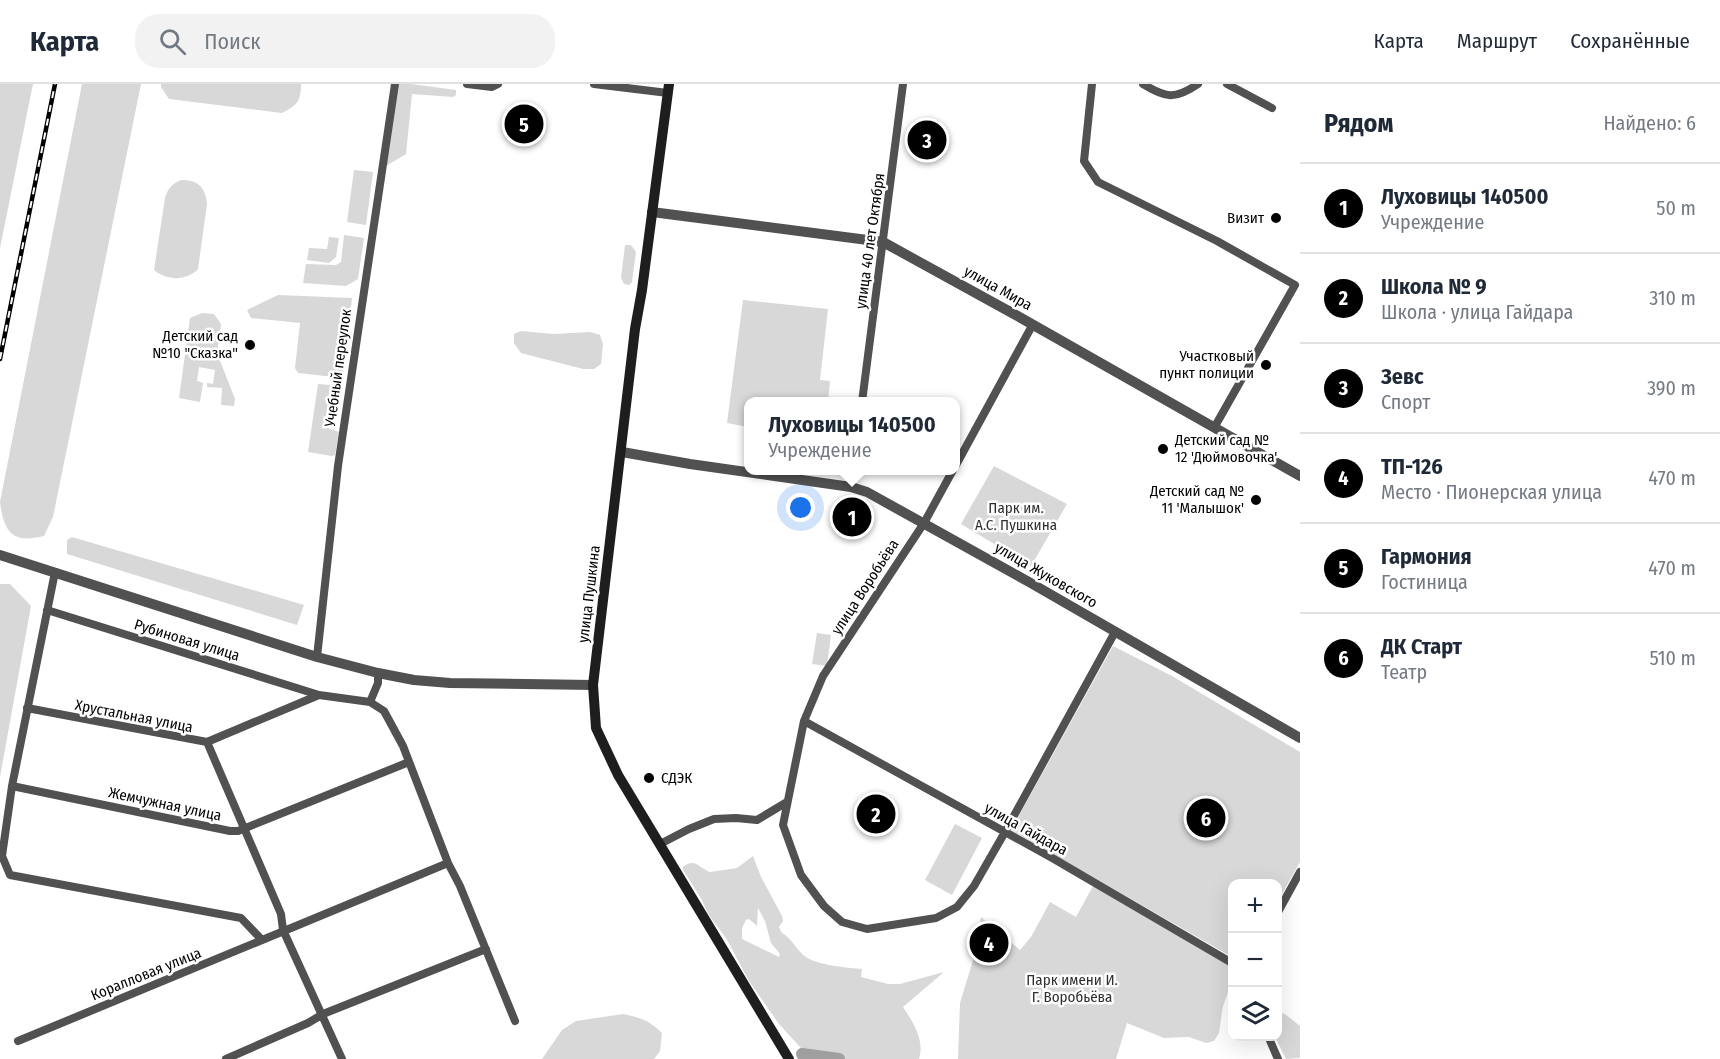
<!DOCTYPE html>
<html lang="ru">
<meta charset="utf-8">
<style>
body{margin:0;font-family:"Fira Sans Condensed",sans-serif;background:#f2f2f3;color:#1f2937}
.controls{position:absolute;right:18px;bottom:18px;display:grid;overflow:hidden;border-radius:12px;box-shadow:0 6px 24px #0002}
.controls button{width:54px;height:54px;display:grid;place-items:center;padding:0;border:0;border-bottom:2px solid #e0e1e3;background:#fff;color:#1f2937;font:30px sans-serif}
.you{position:absolute;left:801px;top:424px;width:21px;height:21px;margin:-15px;border:4px solid #fff;border-radius:50%;background:#1a73e8;box-shadow:0 0 0 9px #1a73e833}
.badge{display:grid;place-items:center;width:39px;height:39px;border-radius:50%;background:#000;color:#fff;font-size:20px;font-weight:700}
.pin{position:absolute;translate:-50% -50%;border:3px solid #fff;box-shadow:0 2px 6px #0006}
.popup{position:absolute;left:744px;top:313px;width:216px;height:78px;box-sizing:border-box;display:grid;place-content:center;border-radius:12px;background:#fff;filter:drop-shadow(0 2px 4px #0005);font-size:20px;white-space:nowrap;color:#747a83}
.popup b{font-size:22px;color:#1f2937}
.popup::after{content:'';position:absolute;left:50%;top:100%;margin-left:-12px;border:12px solid transparent;border-top-color:#fff}
.list{margin:0;padding:0;list-style:none}
h2{display:flex;justify-content:space-between;align-items:center;height:78px;margin:0;padding:0 24px;font-size:26px}
h2 small{font-size:20px;font-weight:400;color:#747a83}
.list li{display:grid;grid-template-columns:39px 1fr auto;gap:18px;align-items:center;box-sizing:border-box;height:90px;padding:0 24px;border-top:2px solid #e0e1e3}
.list b{display:block;font-size:22px;white-space:nowrap}
.list p{margin:0;font-size:20px;white-space:nowrap;color:#747a83}
.list em{font-size:20px;font-style:normal;color:#747a83}
.icon{flex:none;width:33px;height:33px;fill:none;stroke:currentColor;stroke-width:2;stroke-linecap:round;stroke-linejoin:round}
.map{position:relative;flex:none;width:1300px;height:975px;overflow:hidden}
header{display:flex;align-items:center;gap:36px;box-sizing:border-box;height:84px;padding:0 30px;background:#fff;border-bottom:2px solid #e0e1e3}
header strong{font-size:28px}
nav{display:flex;gap:33px;margin-inline-start:auto;font-size:21px}
.search{width:420px;height:54px;background:#f2f2f3;display:flex;align-items:center;gap:15px;box-sizing:border-box;padding:0 21px;border-radius:24px;color:#747a83;font-size:22px}
main{display:flex}
aside{flex:1;background:#fff}
.map>svg:first-child{display:block}
.green{fill:#d8d8d8;fill-rule:evenodd}
.lines{fill:none;stroke-linecap:round;stroke-linejoin:round}
.river{stroke:#9f9f9f;stroke-width:12}
.minor{stroke:#515151;stroke-width:8}
.tertiary{stroke:#515151;stroke-width:10}
.secondary{stroke:#1e1e1e;stroke-width:10}
.rail-casing{stroke:#000;stroke-width:4.5}
.rail{stroke:#fff;stroke-width:2;stroke-dasharray:7;stroke-linecap:butt}
.poi-dot{fill:#000;stroke:#fff;stroke-width:2}
.labels{text-anchor:middle;dominant-baseline:central;stroke-width:5;stroke-linejoin:round;paint-order:stroke}
.poi-label{font-size:15px;fill:#000;stroke:#fff;text-anchor:end}
.street-label{font-size:15px;fill:#000;stroke:#fff}
.park-label{font-size:15px;fill:#2f2f2f;stroke:#fff}
</style>
<header>
<strong>Карта</strong>
<div class="search"><svg class="icon" aria-label="search" viewBox="0 0 24 24"><circle cx="10" cy="10" r="6"/><path d="M15 15l6 6"/></svg>Поиск</div>
<nav><a>Карта</a><a>Маршрут</a><a>Сохранённые</a></nav>
</header>
<main>
<div class="map">
<svg width="1300" height="975" viewBox="0 0 1300 975">
<rect width="100%" height="100%" fill="#fff"/>
<path class="green" d="M 0,0 L 33,0 L 0,164 Z
M 82,0 L 141,0 L 53,433 L 44,452 C 12,460 4,448 0,418 Z
M 161,0 L 301,0 C 301,18 297,21 282,29 L 169,15 L 161,3 Z
M 397,0 L 411,0 L 456,6 L 456,11 L 453,13 L 412,10 L 406,70 L 386,82 Z
M 354,86 L 373,88 L 366,141 L 347,138 Z
M 181,96 C 197,95 206,103 207,120 L 198,185 C 187,197 167,197 154,186 L 165,114 C 168,104 172,100 181,96 Z
M 344,151 L 364,154 L 358,195 L 346,202 L 303,199 L 306,180 L 336,181 L 341,178 Z
M 329,153 L 339,154 L 336,173 L 329,179 L 307,176 L 309,164 L 327,165 Z
M 625,161 L 631,161 L 636,168 L 632,198 L 629,201 L 624,200 L 621,194 Z
M 278,211 L 352,214 L 343,294 L 298,289 L 295,284 L 300,239 L 251,234 L 247,226 Z
M 743,216 L 828,225 L 820,296 L 830,297 L 828,317 L 748,318 L 748,343 L 727,339 Z
M 202,229 L 214,230 L 221,240 L 217,269 L 235,315 L 234,322 L 221,321 L 222,304 L 207,303 L 207,299 L 213,300 L 215,286 L 199,283 L 197,297 L 203,299 L 200,318 L 179,314 L 190,234 Z
M 521,247 L 554,250 L 590,248 L 600,251 L 603,260 L 601,280 L 594,285 L 583,285 L 521,269 L 514,259 L 514,250 Z
M 318,300 L 330,301 L 325,343 L 339,348 L 335,371 L 332,372 L 308,368 Z
M 994,382 L 1067,420 L 1031,482 L 961,440 Z
M 72,453 L 304,521 L 297,541 L 67,470 L 67,456 Z
M 0,500 L 10,500 L 31,522 L 0,693 Z
M 817,549 L 831,551 L 827,582 L 812,580 Z
M 1113,562 L 1172,592 L 1300,668 L 1300,778 L 1278,817 L 1278,800 L 1232,800 L 1232,873 L 1011,746 Z
M 955,740 L 982,754 L 952,811 L 925,796 Z
M 753,772 L 761,793 L 782,832 L 783,837 L 779,843 L 782,849 C 792,854 796,866 806,873 C 817,881 848,884 862,885 L 861,893 L 888,900 L 900,900 L 944,888 L 903,923 C 913,938 925,956 919,975 L 811,975 L 779,940 L 749,897 L 726,854 L 708,830 L 702,816 L 683,786 L 683,783 C 695,773 700,785 710,788 L 737,784 ZM 758,824 L 765,837 L 771,859 L 780,870 L 779,873 L 742,855 L 742,844 L 746,836 L 749,835 L 757,842 Z
M 1093,802 L 1231,883 L 1230,903 L 1223,922 L 1219,949 L 1214,957 L 1206,959 L 1189,953 L 1164,954 L 1127,939 L 1116,975 L 958,975 L 960,919 L 974,873 L 981,833 L 1020,866 L 1031,853 L 1050,818 L 1076,833 Z
M 1278,928 L 1285,930 L 1300,942 L 1300,974 L 1286,975 L 1275,953 L 1278,952 Z
M 623,930 C 642,934 648,936 662,949 L 660,967 L 654,975 L 542,975 L 562,946 L 576,937 Z"/>
<g class="lines">
<path class="river" d="M 802,970 L 839,975"/>
<path class="minor" d="M 467,0 L 492,3 L 498,0
M 594,0 L 668,9
M 1092,0 L 1084,77 L 1098,98 L 1217,157 L 1295,201 L 1214,344
M 1143,0 C 1166,14 1175,16 1198,0
M 1227,0 L 1272,24
M 862,318 L 903,0
M 956,381 L 1033,240
M 953,386 L 924,439 L 823,592 L 804,637 L 783,741 L 801,791 L 824,822 L 842,838 L 867,845 L 936,834 L 957,823 L 974,802 L 1005,748 L 1115,548
M 851,403 L 854,386
M 55,488 L 12,702 L 2,772 L 10,791 L 241,834 L 262,856
M 47,526 L 319,611
M 317,573 L 338,382 L 395,0
M 370,618 L 378,599 L 378,589
M 27,624 L 207,658 L 319,611 L 370,618 L 384,627 L 403,662 L 448,779 L 460,802 L 515,937
M 804,637 L 1054,775 L 1232,879
M 207,658 L 281,830 L 283,846 L 342,975
M 12,702 L 230,747 L 238,747 L 409,678
M 660,760 L 689,745 L 714,735 L 736,734 L 757,736 L 787,718
M 1278,828 L 1300,788
M 1268,952 L 1278,975
M 18,957 L 448,779
M 226,975 L 308,939 L 323,930 L 486,865"/>
<path class="tertiary" d="M 652,128 L 883,158 L 1014,230 L 1300,392
M 622,368 L 690,380 L 851,403 L 867,408 L 1029,498 L 1300,654
M 0,471 L 317,573 L 378,589 L 414,596 L 450,599 L 593,601"/>
<path class="secondary" d="M 669,0 L 642,206 L 635,245 L 593,601 L 596,644 L 618,691 L 789,975"/>
<g class="rail-casing">
<path id="rail" d="M 0,275 L 55,0"/>
</g>
<use href="#rail" class="rail"/>
</g>
<g class="poi-dot">
<circle cx="1276" cy="134" r="6"/>
<circle cx="250" cy="261" r="6"/>
<circle cx="1266" cy="281" r="6"/>
<circle cx="1163" cy="365" r="6"/>
<circle cx="1256" cy="416" r="6"/>
<circle cx="649" cy="694" r="6"/>
</g>
<g class="labels">
<g class="poi-label">
<text x="1264" y="134">Визит</text>
<text x="238" y="252">Детский сад<tspan x="238" dy="17">№10 "Сказка"</tspan></text>
<text x="1254" y="272">Участковый<tspan x="1254" dy="17">пункт полиции</tspan></text>
<text x="1175" y="356" text-anchor="start">Детский сад №<tspan x="1175" dy="17">12 'Дюймовочка'</tspan></text>
<text x="1244" y="407">Детский сад №<tspan x="1244" dy="17">11 'Малышок'</tspan></text>
<text x="661" y="694" text-anchor="start">СДЭК</text>
</g>
<g class="street-label">
<text transform="translate(870 157) rotate(-82)">улица 40 лет Октября</text>
<text transform="translate(998 204) rotate(29)">улица Мира</text>
<text transform="translate(338 284) rotate(-82)">Учебный переулок</text>
<text transform="translate(1046 491) rotate(30)">улица Жуковского</text>
<text transform="translate(865 503) rotate(-57)">улица Воробьёва</text>
<text transform="translate(589 510) rotate(-83)">улица Пушкина</text>
<text transform="translate(187 556) rotate(17)">Рубиновая улица</text>
<text transform="translate(134 632) rotate(11)">Хрустальная улица</text>
<text transform="translate(165 720) rotate(12)">Жемчужная улица</text>
<text transform="translate(1026 745) rotate(29)">улица Гайдара</text>
<text transform="translate(146 890) rotate(-22)">Коралловая улица</text>
</g>
<g class="park-label">
<text x="1016" y="424">Парк им.<tspan x="1016" dy="17">А.С. Пушкина</tspan></text>
<text x="1072" y="896">Парк имени И.<tspan x="1072" dy="17">Г. Воробьёва</tspan></text>
</g>
</g>
</svg>
<div class="controls">
<button>+</button>
<button>−</button>
<button><svg class="icon" aria-label="layers" viewBox="0 0 24 24"><path d="M12 4l9 5-9 5-9-5zM3 14l9 5 9-5"/></svg></button>
</div>
<div class="you"></div>
<div class="pin badge" style="left:852px;top:433px">1</div>
<div class="popup"><b>Луховицы 140500</b>Учреждение</div>
<div class="pin badge" style="left:876px;top:730px">2</div>
<div class="pin badge" style="left:927px;top:56px">3</div>
<div class="pin badge" style="left:989px;top:859px">4</div>
<div class="pin badge" style="left:524px;top:40px">5</div>
<div class="pin badge" style="left:1206px;top:734px">6</div>
</div>
<aside>
<h2>Рядом<small>Найдено: 6</small></h2>
<ul class="list">
<li><span class="badge">1</span><div><b>Луховицы 140500</b><p>Учреждение</p></div><em>50 m</em></li>
<li><span class="badge">2</span><div><b>Школа № 9</b><p>Школа · улица Гайдара</p></div><em>310 m</em></li>
<li><span class="badge">3</span><div><b>Зевс</b><p>Спорт</p></div><em>390 m</em></li>
<li><span class="badge">4</span><div><b>ТП-126</b><p>Место · Пионерская улица</p></div><em>470 m</em></li>
<li><span class="badge">5</span><div><b>Гармония</b><p>Гостиница</p></div><em>470 m</em></li>
<li><span class="badge">6</span><div><b>ДК Старт</b><p>Театр</p></div><em>510 m</em></li>
</ul>
</aside>
</main>
